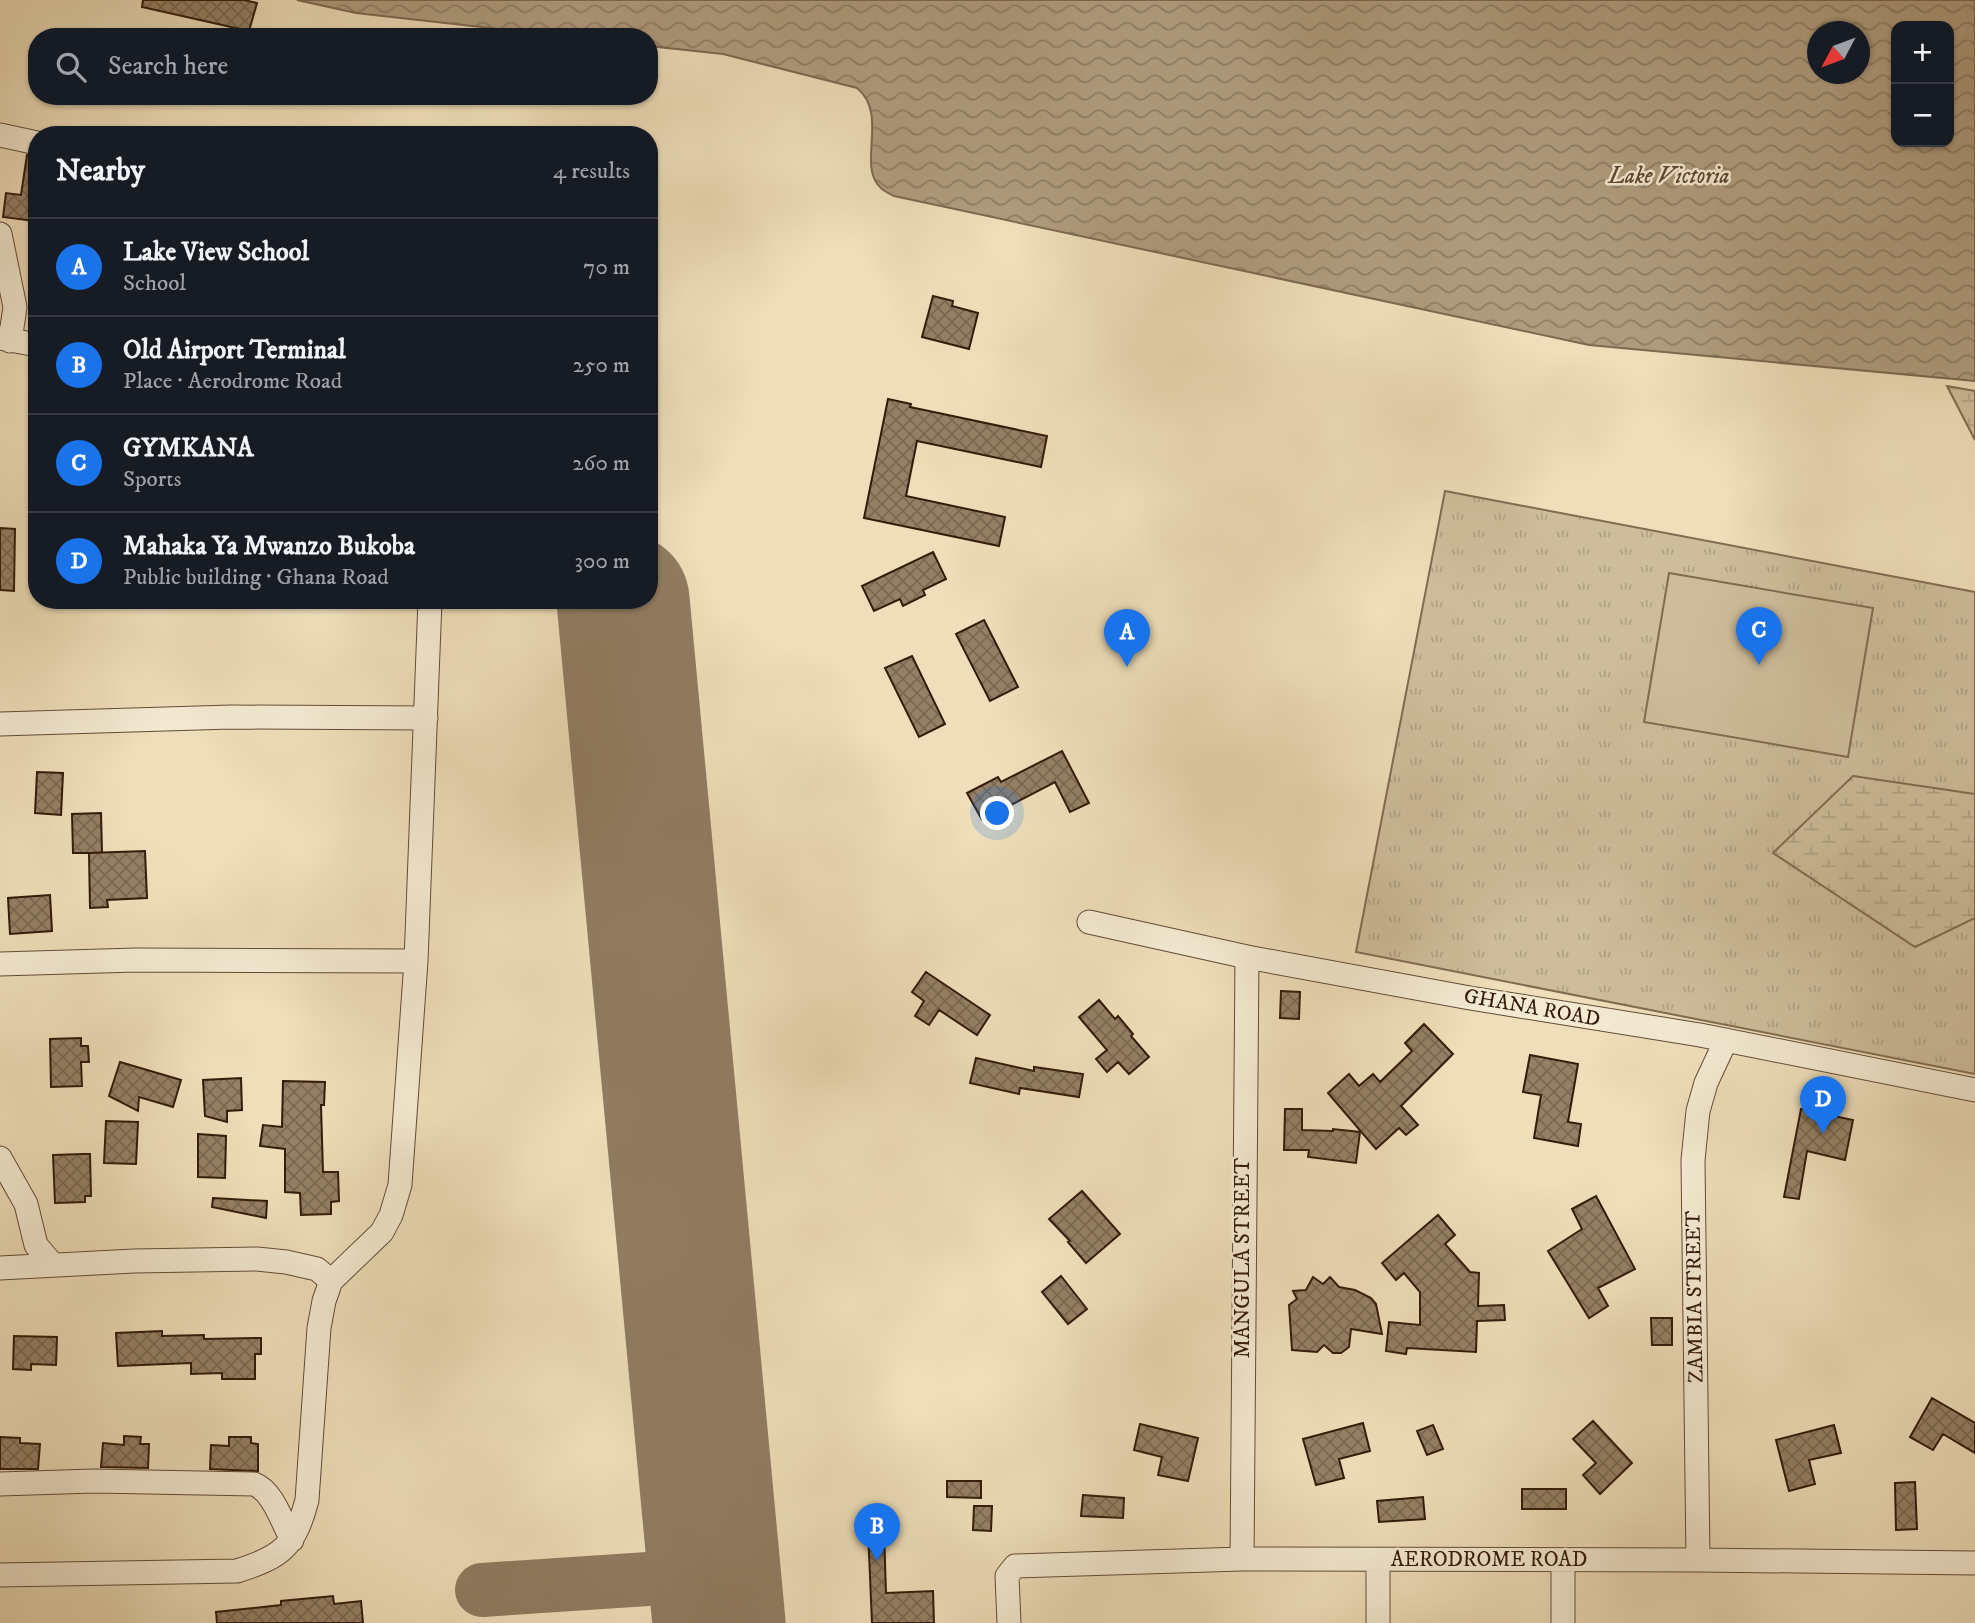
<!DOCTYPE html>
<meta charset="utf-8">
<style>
body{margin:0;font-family:"IM FELL DW Pica",serif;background:#242831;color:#f1f3f6}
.controls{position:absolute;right:21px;top:21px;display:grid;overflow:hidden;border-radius:14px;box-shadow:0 2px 5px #0004}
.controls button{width:63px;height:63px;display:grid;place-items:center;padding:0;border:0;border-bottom:2px solid #363941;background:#171b24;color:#f1f3f6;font:35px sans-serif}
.compass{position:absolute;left:1807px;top:21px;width:63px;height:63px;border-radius:50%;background:#171b24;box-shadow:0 2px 5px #0004;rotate:229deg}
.you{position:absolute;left:998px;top:814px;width:24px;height:24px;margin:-18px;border:5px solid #fff;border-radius:50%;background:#1a73e8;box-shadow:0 0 0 10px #1a73e833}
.badge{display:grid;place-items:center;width:46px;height:46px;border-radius:50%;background:#1a73e8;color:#fff;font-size:23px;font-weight:700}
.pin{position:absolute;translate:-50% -58px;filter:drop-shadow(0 2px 4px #0008)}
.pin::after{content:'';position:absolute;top:37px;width:24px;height:21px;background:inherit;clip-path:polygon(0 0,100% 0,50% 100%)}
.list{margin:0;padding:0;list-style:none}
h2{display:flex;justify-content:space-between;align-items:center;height:91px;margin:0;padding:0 28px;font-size:30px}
h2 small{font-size:23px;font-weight:400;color:#9ea1a6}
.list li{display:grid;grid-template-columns:46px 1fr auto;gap:21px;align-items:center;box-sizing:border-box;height:98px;padding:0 28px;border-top:2px solid #363941}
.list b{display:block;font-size:26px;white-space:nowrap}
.list p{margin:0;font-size:23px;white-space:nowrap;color:#9ea1a6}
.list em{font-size:23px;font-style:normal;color:#9ea1a6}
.icon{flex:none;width:38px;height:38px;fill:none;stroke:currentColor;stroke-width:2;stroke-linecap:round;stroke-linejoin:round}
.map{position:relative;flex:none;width:1975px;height:1623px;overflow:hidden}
.search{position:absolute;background:#171b24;box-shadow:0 2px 5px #0004;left:28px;top:28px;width:630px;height:77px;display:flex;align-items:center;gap:18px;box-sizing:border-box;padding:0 24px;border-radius:28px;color:#9ea1a6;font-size:26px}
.panel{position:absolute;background:#171b24;box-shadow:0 2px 5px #0004;left:28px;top:126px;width:630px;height:483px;border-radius:28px}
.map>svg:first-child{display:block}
.grass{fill:url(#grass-tufts);stroke:#816c52;stroke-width:2}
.wetland{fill:url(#wetland-marsh);stroke:#816c52;stroke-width:2}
.pitch{fill:#cebd9b;stroke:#816c52;stroke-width:2}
.water{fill:url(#water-waves);stroke:#7e6850;stroke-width:2;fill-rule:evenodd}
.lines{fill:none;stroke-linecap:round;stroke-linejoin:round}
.taxiway{stroke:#917c62;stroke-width:54}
.runway{stroke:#917c62;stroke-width:133}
.building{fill:url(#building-cross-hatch);stroke:#341b0a;stroke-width:2}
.minor-casing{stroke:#624c36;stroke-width:25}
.minor{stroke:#f4ead2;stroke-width:23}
.labels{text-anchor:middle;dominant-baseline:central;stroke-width:5;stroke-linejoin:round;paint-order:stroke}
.street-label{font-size:21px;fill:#341b0a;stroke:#f4ead2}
.water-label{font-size:23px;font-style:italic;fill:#5f4833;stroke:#f4ead2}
</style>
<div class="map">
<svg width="1975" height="1623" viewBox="0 0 1975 1623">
<defs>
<pattern id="grass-tufts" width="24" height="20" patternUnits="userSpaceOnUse" patternTransform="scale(1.75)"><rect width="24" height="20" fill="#cebd9b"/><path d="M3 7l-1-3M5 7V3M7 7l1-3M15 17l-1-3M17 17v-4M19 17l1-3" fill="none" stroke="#b2a284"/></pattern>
<pattern id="wetland-marsh" width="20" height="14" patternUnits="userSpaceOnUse" patternTransform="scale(1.75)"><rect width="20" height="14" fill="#cebd9b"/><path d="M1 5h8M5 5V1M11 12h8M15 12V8" fill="none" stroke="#b2a284"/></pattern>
<pattern id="water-waves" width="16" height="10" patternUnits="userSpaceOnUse" patternTransform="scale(1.75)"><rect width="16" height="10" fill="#af9c7e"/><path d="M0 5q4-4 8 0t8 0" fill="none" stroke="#8f7e65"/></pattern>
<pattern id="building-cross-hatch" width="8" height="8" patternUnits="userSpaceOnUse" patternTransform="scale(1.75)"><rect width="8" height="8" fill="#958065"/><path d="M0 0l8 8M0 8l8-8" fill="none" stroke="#7a6851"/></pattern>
</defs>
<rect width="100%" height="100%" fill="#eedeb9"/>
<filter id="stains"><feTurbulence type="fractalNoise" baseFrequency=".00286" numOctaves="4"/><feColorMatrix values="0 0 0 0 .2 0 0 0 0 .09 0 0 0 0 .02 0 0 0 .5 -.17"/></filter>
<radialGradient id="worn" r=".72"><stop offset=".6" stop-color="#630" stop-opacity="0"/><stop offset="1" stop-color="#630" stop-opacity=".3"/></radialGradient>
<path class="grass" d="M 1445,491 L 1975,592 L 1975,1074 L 1356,952 Z"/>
<path class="wetland" d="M 1947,386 L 1975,391 L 1975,440 Z
M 1853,776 L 1975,794 L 1975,918 L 1915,947 L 1773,853 Z"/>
<path class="pitch" d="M 1669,573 L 1873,608 L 1848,757 L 1644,722 Z"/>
<path class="water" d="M 297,0 L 1975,0 L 1975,381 L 1589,345 L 894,196 C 890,194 883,191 880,187 C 857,165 889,114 857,88 L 723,54 L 649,46 L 649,37 L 569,37 L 356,13 ZM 1896,26 L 1949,26 L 1949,142 L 1896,142 ZM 1818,32 L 1860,32 L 1860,74 L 1818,74 Z"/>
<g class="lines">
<path class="taxiway" d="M 482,1590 L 678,1577"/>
<path class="runway" d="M 623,600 L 719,1623"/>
</g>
<path class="building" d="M 143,0 L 244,0 L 257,3 L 249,31 L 142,7 Z
M 27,155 L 37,157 L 35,221 L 3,217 L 6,193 L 21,195 Z
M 933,296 L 953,301 L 952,306 L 978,313 L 969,349 L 922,337 Z
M 888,399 L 911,404 L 910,407 L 1047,436 L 1041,467 L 917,441 L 906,496 L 1005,517 L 999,546 L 864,518 Z
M 0,528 L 15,529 L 14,591 L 0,590 Z
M 933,552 L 946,579 L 923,590 L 925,595 L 903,606 L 900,599 L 874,611 L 862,586 Z
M 984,620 L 1018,687 L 990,701 L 956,634 Z
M 912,656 L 945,724 L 919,737 L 885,668 Z
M 1062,751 L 1089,803 L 1070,812 L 1055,782 L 982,820 L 967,793 L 998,777 L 1001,782 Z
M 37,772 L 63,773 L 61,815 L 35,813 Z
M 101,813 L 102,853 L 73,853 L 72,814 Z
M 145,851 L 147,898 L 107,900 L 108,907 L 90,908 L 89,853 Z
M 50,895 L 52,931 L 10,934 L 8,898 Z
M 926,972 L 990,1015 L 977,1035 L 939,1010 L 929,1025 L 915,1016 L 924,1001 L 912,992 Z
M 1281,991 L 1300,992 L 1299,1019 L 1280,1018 Z
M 1099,1000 L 1115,1019 L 1118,1016 L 1133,1034 L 1131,1036 L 1149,1057 L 1129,1074 L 1118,1062 L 1107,1072 L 1096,1059 L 1107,1050 L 1079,1017 Z
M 1424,1024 L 1453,1054 L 1401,1106 L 1418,1125 L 1406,1135 L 1399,1128 L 1376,1149 L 1328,1093 L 1349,1074 L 1359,1086 L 1373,1074 L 1380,1082 L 1412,1051 L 1405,1043 Z
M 81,1038 L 81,1046 L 88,1046 L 89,1062 L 81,1062 L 82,1086 L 51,1087 L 50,1039 Z
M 1530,1055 L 1578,1064 L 1568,1122 L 1581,1124 L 1578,1146 L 1534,1138 L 1541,1095 L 1523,1092 Z
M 976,1058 L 1034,1071 L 1034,1067 L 1083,1074 L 1079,1097 L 1020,1088 L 1019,1094 L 970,1083 Z
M 120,1062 L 181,1080 L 173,1107 L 139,1097 L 138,1111 L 109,1096 Z
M 241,1078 L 242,1110 L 227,1111 L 227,1122 L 205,1116 L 203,1080 Z
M 283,1081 L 325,1082 L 324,1105 L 321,1105 L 323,1172 L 338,1172 L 339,1201 L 331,1202 L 331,1214 L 301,1215 L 300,1193 L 285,1192 L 285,1149 L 260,1146 L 263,1125 L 282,1127 Z
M 1285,1109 L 1302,1109 L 1302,1130 L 1333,1131 L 1333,1129 L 1360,1132 L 1356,1163 L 1308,1157 L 1309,1150 L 1284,1150 Z
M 1801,1109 L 1853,1120 L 1845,1160 L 1807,1151 L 1799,1199 L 1784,1197 Z
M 106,1121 L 138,1122 L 136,1164 L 104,1163 Z
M 198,1134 L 226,1136 L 225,1178 L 198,1177 Z
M 84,1154 L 90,1154 L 91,1196 L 85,1196 L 85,1202 L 55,1203 L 53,1155 Z
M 1082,1191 L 1120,1234 L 1086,1263 L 1068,1242 L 1070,1241 L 1049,1219 Z
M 1596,1196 L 1635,1269 L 1598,1288 L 1608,1306 L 1589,1318 L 1548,1251 L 1582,1229 L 1572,1209 Z
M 213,1198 L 267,1201 L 266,1218 L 212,1207 Z
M 1438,1215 L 1455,1235 L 1445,1244 L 1470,1272 L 1479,1273 L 1478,1306 L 1504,1305 L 1505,1320 L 1477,1321 L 1476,1352 L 1407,1348 L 1406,1354 L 1386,1351 L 1389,1322 L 1420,1325 L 1420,1292 L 1404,1273 L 1396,1280 L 1382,1263 Z
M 1061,1276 L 1087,1309 L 1068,1324 L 1042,1292 Z
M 1313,1277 L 1323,1284 L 1330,1277 L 1339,1287 L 1355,1290 L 1371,1298 L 1376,1304 L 1382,1334 L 1351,1329 L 1349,1347 L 1341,1353 L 1333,1353 L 1324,1345 L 1317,1352 L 1292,1350 L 1289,1305 L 1297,1299 L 1293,1291 L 1306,1290 Z
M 1651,1318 L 1672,1318 L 1672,1345 L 1652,1345 Z
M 162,1331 L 162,1336 L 204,1335 L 204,1339 L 261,1338 L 261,1354 L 255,1354 L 255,1379 L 222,1379 L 222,1373 L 191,1374 L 191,1363 L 118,1366 L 116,1333 Z
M 14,1336 L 57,1337 L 56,1365 L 31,1364 L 31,1370 L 13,1369 Z
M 1932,1398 L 1975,1423 L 1975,1453 L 1943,1434 L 1933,1450 L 1910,1437 Z
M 1593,1421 L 1632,1463 L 1600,1494 L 1583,1475 L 1596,1463 L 1573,1439 Z
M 1363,1423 L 1370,1451 L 1339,1459 L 1344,1478 L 1316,1485 L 1303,1439 Z
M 1140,1424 L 1198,1438 L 1188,1481 L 1158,1475 L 1162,1457 L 1134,1450 Z
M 1433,1425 L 1443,1449 L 1427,1455 L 1417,1431 Z
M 1834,1425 L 1841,1453 L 1809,1460 L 1815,1484 L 1789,1491 L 1776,1440 Z
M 124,1436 L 141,1437 L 140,1444 L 149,1444 L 148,1468 L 101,1467 L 103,1443 L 124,1445 Z
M 0,1437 L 20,1438 L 20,1443 L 40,1444 L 38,1469 L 0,1469 Z
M 229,1437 L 251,1437 L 251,1443 L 258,1444 L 258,1471 L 210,1469 L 211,1445 L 229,1446 Z
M 947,1481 L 981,1481 L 981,1498 L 947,1497 Z
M 1915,1482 L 1917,1529 L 1896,1530 L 1895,1483 Z
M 1522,1489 L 1566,1489 L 1566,1509 L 1522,1509 Z
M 1083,1495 L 1124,1498 L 1123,1518 L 1081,1516 Z
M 1423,1497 L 1425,1519 L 1379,1522 L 1377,1501 Z
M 974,1506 L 992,1506 L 991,1531 L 973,1530 Z
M 868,1530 L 884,1530 L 886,1593 L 933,1591 L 934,1623 L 872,1623 Z
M 333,1596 L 334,1604 L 361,1601 L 363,1623 L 217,1623 L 216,1612 L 281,1605 L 281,1601 Z"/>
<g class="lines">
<g class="minor-casing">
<path id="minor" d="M 0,135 L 37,143
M 0,234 L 15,307 L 10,341
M 0,338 L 37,345
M 0,724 L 231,717 L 426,718
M 1089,922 L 1247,957 L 1470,998 L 1700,1035 L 1975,1090
M 0,964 L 136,960 L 416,961
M 0,1158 L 26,1204 L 36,1245 L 52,1264
M 0,1268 L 134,1261 L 257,1259 L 286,1262 L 317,1269 L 331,1281
M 0,1484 L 94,1481 L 254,1484 C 273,1491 282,1522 292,1540
M 1242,1559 L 1247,957
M 1698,1560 L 1693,1160 L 1698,1111 L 1706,1083 L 1726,1040
M 0,1575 L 237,1571 C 282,1557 295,1546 307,1500 L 319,1328 L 324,1301 L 331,1281 L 382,1232 L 391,1215 L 400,1185 L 416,961 L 430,600
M 1009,1623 L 1007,1576 L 1015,1566 L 1242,1559 L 1698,1560 L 1975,1563
M 1378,1623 L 1378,1560
M 1563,1623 L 1563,1560"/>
</g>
<use href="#minor" class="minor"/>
</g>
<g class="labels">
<g class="street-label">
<text transform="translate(1532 1008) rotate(10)">GHANA ROAD</text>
<text transform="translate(1243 1258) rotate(-90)">MANGULA STREET</text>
<text transform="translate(1695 1297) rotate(-91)">ZAMBIA STREET</text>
<text x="1489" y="1560">AERODROME ROAD</text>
</g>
<g class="water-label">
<text x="1669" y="176">Lake Victoria</text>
</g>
</g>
<rect width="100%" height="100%" filter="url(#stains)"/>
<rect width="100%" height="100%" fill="url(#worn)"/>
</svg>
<div class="controls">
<button>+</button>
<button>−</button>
</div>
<svg class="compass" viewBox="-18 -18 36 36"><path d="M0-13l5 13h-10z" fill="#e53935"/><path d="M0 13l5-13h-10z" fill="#9ea1a6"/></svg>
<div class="you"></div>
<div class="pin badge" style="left:1127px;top:667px">A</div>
<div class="pin badge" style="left:877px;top:1561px">B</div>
<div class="pin badge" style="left:1759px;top:665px">C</div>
<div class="pin badge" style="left:1823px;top:1134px">D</div>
<div class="search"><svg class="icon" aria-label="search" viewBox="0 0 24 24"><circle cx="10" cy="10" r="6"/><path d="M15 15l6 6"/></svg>Search here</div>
<section class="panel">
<h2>Nearby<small>4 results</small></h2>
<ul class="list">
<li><span class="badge">A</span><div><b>Lake View School</b><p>School</p></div><em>70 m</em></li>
<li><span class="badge">B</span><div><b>Old Airport Terminal</b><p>Place · Aerodrome Road</p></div><em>250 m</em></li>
<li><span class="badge">C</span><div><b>GYMKANA</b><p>Sports</p></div><em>260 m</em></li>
<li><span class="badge">D</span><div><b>Mahaka Ya Mwanzo Bukoba</b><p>Public building · Ghana Road</p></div><em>300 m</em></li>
</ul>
</section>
</div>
